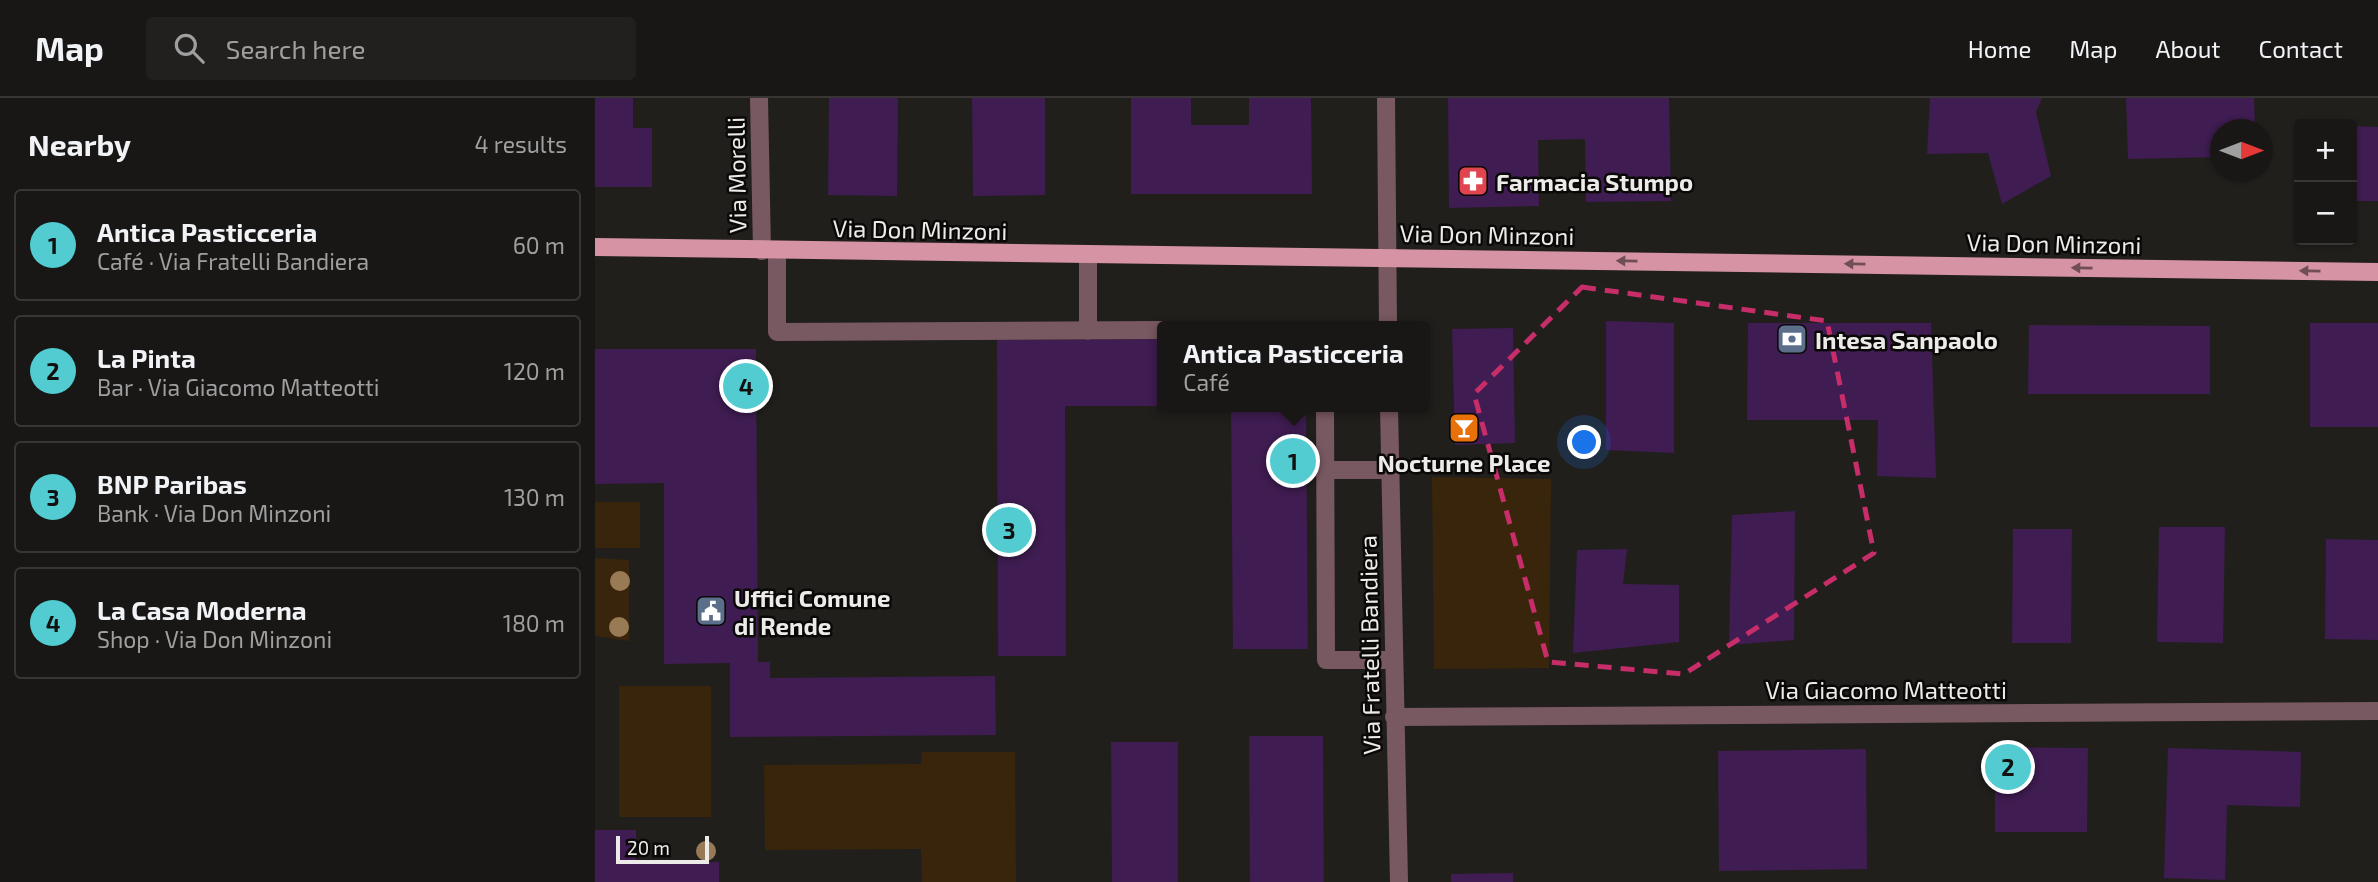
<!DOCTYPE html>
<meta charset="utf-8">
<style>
body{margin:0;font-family:"Exo 2",sans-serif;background:#22201e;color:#f1f3f6}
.controls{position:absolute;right:21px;top:21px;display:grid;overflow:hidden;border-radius:7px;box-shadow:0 2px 5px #0004}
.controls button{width:63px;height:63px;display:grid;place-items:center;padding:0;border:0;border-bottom:2px solid #373634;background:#191715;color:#f1f3f6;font:35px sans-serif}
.compass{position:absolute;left:1615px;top:21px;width:63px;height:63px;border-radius:50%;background:#191715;box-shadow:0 2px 5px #0004;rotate:90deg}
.scale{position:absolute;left:21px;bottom:18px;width:93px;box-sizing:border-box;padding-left:7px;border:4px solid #ecebe9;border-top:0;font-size:19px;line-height:24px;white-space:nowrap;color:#ecebe9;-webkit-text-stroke:5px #0a0908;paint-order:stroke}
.you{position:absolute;left:990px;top:345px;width:24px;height:24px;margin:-18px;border:5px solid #fff;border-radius:50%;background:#1a73e8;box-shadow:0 0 0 10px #1a73e833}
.badge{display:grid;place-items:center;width:46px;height:46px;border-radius:50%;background:#52ccd0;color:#111;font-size:23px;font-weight:700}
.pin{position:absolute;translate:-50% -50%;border:4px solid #fff;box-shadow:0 2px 7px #0006}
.popup{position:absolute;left:562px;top:223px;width:273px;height:91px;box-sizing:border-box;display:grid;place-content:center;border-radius:7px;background:#191715;filter:drop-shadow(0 2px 5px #0005);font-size:23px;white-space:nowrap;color:#9f9fa0}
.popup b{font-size:26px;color:#f1f3f6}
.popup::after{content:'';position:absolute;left:50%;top:100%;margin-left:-14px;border:14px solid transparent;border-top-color:#191715}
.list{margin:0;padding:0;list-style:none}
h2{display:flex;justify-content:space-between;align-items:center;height:91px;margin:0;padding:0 28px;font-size:30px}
h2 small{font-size:23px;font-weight:400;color:#9f9fa0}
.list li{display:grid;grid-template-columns:46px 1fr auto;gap:21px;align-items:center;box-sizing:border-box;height:112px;margin:0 14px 14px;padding:0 14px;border:2px solid #373634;border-radius:7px}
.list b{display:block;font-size:26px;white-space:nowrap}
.list p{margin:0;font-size:23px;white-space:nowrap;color:#9f9fa0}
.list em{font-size:23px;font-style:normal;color:#9f9fa0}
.icon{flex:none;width:38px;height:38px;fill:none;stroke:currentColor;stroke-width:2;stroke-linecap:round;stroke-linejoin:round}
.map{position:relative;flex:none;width:1783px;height:784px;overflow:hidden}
header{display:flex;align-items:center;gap:42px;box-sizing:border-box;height:98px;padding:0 35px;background:#191715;border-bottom:2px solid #373634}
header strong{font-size:33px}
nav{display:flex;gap:38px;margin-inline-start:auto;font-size:24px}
.search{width:490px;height:63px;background:#22201e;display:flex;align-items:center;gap:18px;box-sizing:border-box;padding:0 24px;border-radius:7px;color:#9f9fa0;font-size:26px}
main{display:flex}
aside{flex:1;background:#191715}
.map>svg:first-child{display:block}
.green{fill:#39250b}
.building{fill:#3f1c51}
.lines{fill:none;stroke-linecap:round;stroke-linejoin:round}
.lane{stroke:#795961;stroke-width:18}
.street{stroke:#795961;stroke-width:18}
.primary{stroke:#d593a4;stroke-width:18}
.tree{fill:#987a55}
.oneway{fill:#704e56}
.marked{fill:none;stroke:#c62d69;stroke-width:5;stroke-dasharray:14 9;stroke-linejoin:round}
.labels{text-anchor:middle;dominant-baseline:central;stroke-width:5;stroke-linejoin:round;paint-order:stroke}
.street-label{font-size:24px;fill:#ecebe9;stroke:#0a0908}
.poi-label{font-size:24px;font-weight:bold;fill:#ecebe9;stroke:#0a0908;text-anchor:start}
</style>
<header>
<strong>Map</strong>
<div class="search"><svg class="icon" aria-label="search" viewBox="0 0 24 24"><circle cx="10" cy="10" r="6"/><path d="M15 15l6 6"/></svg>Search here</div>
<nav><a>Home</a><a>Map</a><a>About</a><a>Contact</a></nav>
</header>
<main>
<aside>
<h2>Nearby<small>4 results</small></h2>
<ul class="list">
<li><span class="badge">1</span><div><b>Antica Pasticceria</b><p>Café · Via Fratelli Bandiera</p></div><em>60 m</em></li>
<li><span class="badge">2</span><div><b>La Pinta</b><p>Bar · Via Giacomo Matteotti</p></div><em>120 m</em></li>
<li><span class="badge">3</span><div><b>BNP Paribas</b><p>Bank · Via Don Minzoni</p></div><em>130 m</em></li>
<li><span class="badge">4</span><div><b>La Casa Moderna</b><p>Shop · Via Don Minzoni</p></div><em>180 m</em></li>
</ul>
</aside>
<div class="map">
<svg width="1783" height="784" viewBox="0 0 1783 784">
<rect width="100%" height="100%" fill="#211f1c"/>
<path class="green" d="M 837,379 L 956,381 L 954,570 L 839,571 Z
M 0,404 L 45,404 L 45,450 L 0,450 Z
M 0,460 L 34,462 L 34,543 L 0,538 Z
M 24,588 L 116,588 L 116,719 L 24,719 Z
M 327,654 L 420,654 L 421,784 L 327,784 L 326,751 L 170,752 L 169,667 L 326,666 Z"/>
<path class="building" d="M 0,0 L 38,0 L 38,30 L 57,30 L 57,89 L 0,89 Z
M 234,0 L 303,0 L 302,98 L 233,97 Z
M 377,0 L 450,0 L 450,97 L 378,98 Z
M 536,0 L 596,0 L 596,27 L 654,27 L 654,0 L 716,0 L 717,96 L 536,96 Z
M 853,0 L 1074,0 L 1076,103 L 991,104 L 990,41 L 943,42 L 944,108 L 854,110 Z
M 1335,0 L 1447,0 L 1441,14 L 1456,78 L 1407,106 L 1393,55 L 1332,56 Z
M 1531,0 L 1659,0 L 1660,32 L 1626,32 L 1626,59 L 1533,61 Z
M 1757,28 L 1783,29 L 1783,103 L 1757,103 Z
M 1011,223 L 1079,225 L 1079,355 L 1011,352 Z
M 1153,225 L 1336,225 L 1341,380 L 1282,378 L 1283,322 L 1152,322 Z
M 1715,225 L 1783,225 L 1783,329 L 1715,329 Z
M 1434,227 L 1615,228 L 1615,296 L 1433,296 Z
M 918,230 L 920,345 L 860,347 L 857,231 Z
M 567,241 L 567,308 L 470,308 L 471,558 L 403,558 L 402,242 Z
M 0,251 L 161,251 L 163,564 L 175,564 L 175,580 L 400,578 L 401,637 L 135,639 L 135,565 L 69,566 L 69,385 L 0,386 Z
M 636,309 L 711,309 L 713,551 L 638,551 Z
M 1200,413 L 1199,542 L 1134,547 L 1137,417 Z
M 1564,429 L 1630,429 L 1628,545 L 1562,544 Z
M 1418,431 L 1477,431 L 1476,545 L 1417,545 Z
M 1731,441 L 1783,442 L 1783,542 L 1730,541 Z
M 1032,451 L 1028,486 L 1084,487 L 1084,544 L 978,555 L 982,452 Z
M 654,638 L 728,638 L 729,784 L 655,784 Z
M 516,644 L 583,644 L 583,784 L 517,784 Z
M 1400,649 L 1493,650 L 1492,734 L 1400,734 Z
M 1573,650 L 1706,654 L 1705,709 L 1632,707 L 1630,782 L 1569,780 Z
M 1271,651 L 1272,771 L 1124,773 L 1123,653 Z
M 0,732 L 41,732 L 41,764 L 124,764 L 124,784 L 0,784 Z
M 918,775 L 918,784 L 856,784 L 856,776 Z"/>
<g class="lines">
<path class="lane" d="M 182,153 L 182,234 L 567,232
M 493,157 L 493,233
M 730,309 L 731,562 L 798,562
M 730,372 L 795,372"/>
<path class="street" d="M 164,0 L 167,153
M 791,0 L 793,228
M 794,309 L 804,784
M 799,619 L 1783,613"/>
<path class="primary" d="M 0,149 L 1783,174"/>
</g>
<g class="tree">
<circle cx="25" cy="483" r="10"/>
<circle cx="24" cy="529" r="10"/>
<circle cx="111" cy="753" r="10"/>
</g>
<defs><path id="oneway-solid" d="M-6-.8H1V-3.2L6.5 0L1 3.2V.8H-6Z" transform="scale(1.75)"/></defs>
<g class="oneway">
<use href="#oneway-solid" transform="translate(1032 163) rotate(-179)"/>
<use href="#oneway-solid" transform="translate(1260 166) rotate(-179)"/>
<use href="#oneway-solid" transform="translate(1487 170) rotate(-179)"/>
<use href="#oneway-solid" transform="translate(1715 173) rotate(-179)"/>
</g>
<path class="marked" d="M 987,189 L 1232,223 L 1279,455 L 1089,576 L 953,564 L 879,296 Z"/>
<defs>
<g id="pharmacy-square" transform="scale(1.575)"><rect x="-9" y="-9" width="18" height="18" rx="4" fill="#e0444e" stroke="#0a0908"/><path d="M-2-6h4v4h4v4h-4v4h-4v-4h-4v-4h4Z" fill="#fff"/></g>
<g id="bank-square" transform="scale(1.575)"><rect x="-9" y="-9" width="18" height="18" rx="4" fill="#5c6f8a" stroke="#0a0908"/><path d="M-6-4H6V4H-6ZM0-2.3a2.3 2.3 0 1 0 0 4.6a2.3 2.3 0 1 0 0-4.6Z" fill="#fff"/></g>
<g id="bar-square" transform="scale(1.575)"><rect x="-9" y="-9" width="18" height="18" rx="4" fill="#e8710a" stroke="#0a0908"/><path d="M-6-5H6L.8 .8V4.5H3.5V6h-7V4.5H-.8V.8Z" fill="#fff"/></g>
<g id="civic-square" transform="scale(1.575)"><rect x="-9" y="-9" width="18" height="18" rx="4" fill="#5c6f8a" stroke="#0a0908"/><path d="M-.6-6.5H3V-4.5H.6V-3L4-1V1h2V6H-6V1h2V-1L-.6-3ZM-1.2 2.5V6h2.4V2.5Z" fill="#fff"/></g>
</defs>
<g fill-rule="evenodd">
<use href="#pharmacy-square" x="878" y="83"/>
<use href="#bank-square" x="1197" y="241"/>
<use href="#bar-square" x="869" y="330"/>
<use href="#civic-square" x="116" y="513"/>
</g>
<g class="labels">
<g class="street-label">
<text transform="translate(141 77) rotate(-91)">Via Morelli</text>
<text transform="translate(325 131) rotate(1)">Via Don Minzoni</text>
<text transform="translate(892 136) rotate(1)">Via Don Minzoni</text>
<text transform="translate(1459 145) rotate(1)">Via Don Minzoni</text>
<text transform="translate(774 547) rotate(-91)">Via Fratelli Bandiera</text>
<text x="1291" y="591">Via Giacomo Matteotti</text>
</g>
<g class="poi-label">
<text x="901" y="83">Farmacia Stumpo</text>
<text x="1220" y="241">Intesa Sanpaolo</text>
<text x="869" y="364" text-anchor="middle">Nocturne Place</text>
<text x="139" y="499">Uffici Comune<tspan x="139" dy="28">di Rende</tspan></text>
</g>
</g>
</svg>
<div class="controls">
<button>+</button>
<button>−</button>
</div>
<svg class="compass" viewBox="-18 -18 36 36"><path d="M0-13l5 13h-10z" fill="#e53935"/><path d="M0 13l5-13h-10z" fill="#9f9fa0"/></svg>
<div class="scale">20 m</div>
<div class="you"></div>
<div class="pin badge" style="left:698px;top:363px">1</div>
<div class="popup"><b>Antica Pasticceria</b>Café</div>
<div class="pin badge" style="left:1413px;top:669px">2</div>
<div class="pin badge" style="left:414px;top:432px">3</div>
<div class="pin badge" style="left:151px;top:288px">4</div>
</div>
</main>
